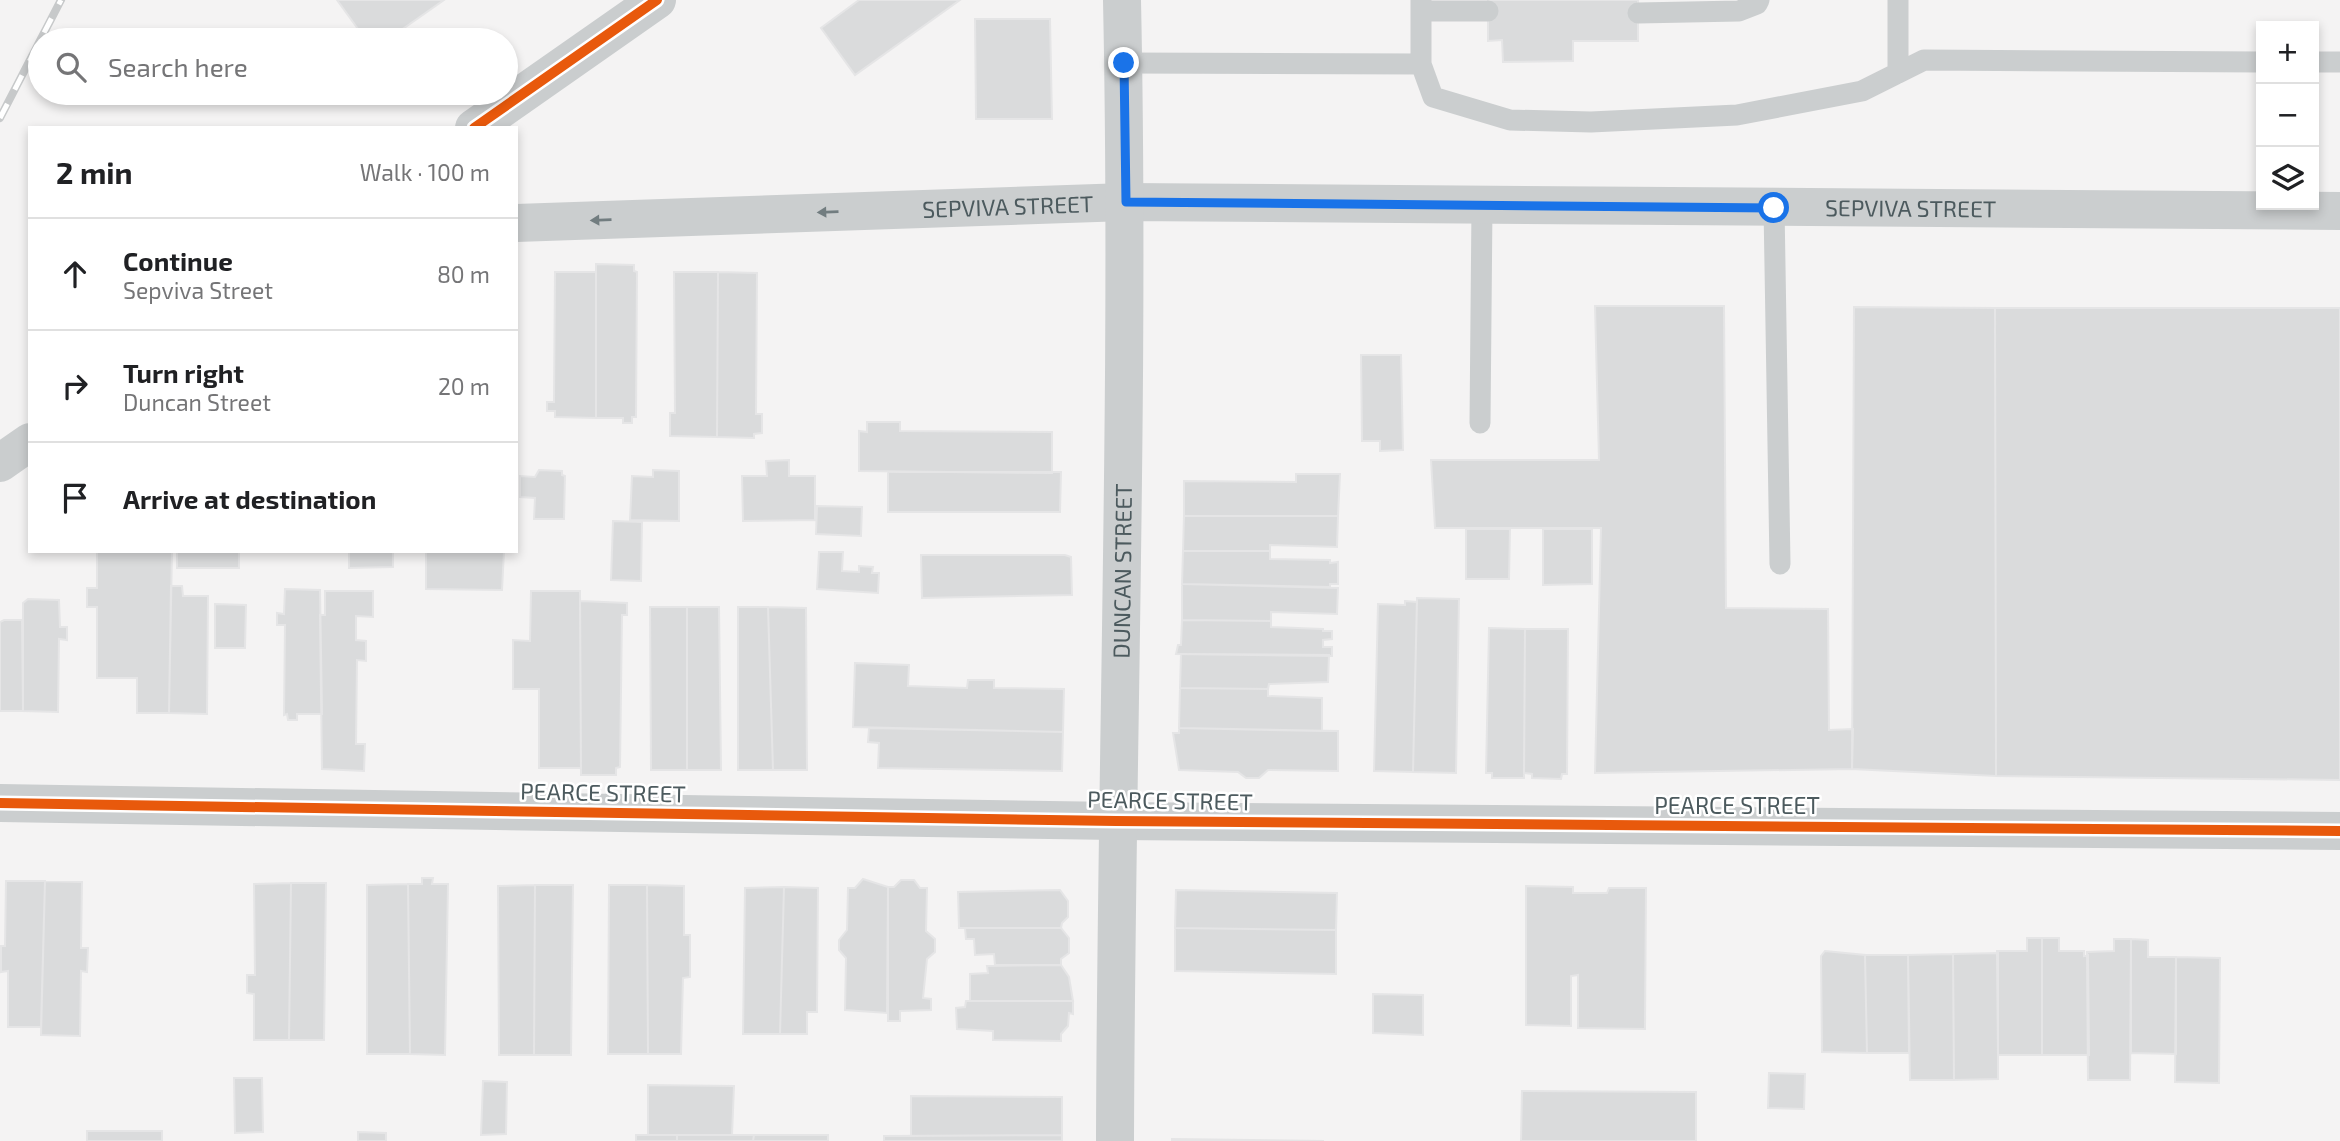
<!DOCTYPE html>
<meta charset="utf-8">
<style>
body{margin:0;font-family:"Exo 2",sans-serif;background:#f6f6f6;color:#202124}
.controls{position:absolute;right:21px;top:21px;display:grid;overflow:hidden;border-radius:0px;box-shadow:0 4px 10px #0003}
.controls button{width:63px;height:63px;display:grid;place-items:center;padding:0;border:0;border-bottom:2px solid #e0e0e0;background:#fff;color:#202124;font:35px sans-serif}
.stop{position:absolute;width:21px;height:21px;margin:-16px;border:5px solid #1a73e8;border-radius:50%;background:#fff}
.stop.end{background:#1a73e8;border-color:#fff;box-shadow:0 2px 7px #0008}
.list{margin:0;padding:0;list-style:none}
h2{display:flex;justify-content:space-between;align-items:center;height:91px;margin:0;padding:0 28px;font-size:30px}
h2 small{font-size:23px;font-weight:400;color:#757577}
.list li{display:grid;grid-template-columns:46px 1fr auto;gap:21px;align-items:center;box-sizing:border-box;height:112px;padding:0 28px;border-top:2px solid #e0e0e0}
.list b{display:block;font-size:26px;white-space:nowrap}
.list p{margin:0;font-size:23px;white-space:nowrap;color:#757577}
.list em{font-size:23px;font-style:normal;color:#757577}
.icon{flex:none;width:38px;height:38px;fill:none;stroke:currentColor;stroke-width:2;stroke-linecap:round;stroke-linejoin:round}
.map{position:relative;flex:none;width:2340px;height:1141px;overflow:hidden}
.search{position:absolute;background:#fff;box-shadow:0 4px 10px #0003;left:28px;top:28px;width:490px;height:77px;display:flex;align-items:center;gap:18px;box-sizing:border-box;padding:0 24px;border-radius:38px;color:#757577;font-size:26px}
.panel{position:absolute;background:#fff;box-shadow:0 4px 10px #0003;left:28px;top:126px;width:490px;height:427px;border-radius:0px}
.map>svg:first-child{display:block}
.building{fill:#dadbdc;stroke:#e5e5e6;stroke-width:2}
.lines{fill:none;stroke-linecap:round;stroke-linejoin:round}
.lane{stroke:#cbcecf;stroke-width:21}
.street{stroke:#cbcecf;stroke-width:38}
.primary{stroke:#cacdce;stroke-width:38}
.rail-casing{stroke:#c7c9ca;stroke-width:8}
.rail{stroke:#fff;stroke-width:5;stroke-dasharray:16;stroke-linecap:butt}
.cycleway-casing{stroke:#fff;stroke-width:15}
.cycleway{stroke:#e8590c;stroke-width:10}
.oneway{fill:#727d80}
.route{stroke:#1a73e8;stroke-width:9}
.labels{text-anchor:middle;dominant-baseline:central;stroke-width:5;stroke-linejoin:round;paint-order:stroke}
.street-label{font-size:23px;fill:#4c5a5e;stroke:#fff}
</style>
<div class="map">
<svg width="2340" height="1141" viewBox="0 0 2340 1141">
<rect width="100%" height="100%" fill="#f4f3f3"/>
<path class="building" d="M 337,0 L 444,0 L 387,40 L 366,40 Z
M 859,0 L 960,0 L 855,75 L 821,28 Z
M 1488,0 L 1638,0 L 1638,41 L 1573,41 L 1573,61 L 1503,62 L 1502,40 L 1488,41 Z
M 975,19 L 1050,19 L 1052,119 L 976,119 Z
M 596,264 L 634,265 L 634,271 L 637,272 L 636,417 L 632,417 L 632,423 L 623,423 L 623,418 L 596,418 Z
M 555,272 L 596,272 L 596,418 L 555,417 L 555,411 L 547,411 L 547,402 L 554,402 Z
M 674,272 L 718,272 L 717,437 L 670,436 L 670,413 L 675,413 Z
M 718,272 L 757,273 L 756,414 L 762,414 L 762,433 L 754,434 L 754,438 L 717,437 Z
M 1595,306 L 1724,306 L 1726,608 L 1828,609 L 1829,730 L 1853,729 L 1852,769 L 1595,773 L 1601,528 L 1435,528 L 1431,460 L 1599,460 Z
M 1854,307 L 1995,308 L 1996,776 L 1852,769 Z
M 1995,308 L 2340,308 L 2340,780 L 1996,776 Z
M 1361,355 L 1401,355 L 1403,450 L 1380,451 L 1380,441 L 1362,441 Z
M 867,422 L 900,422 L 900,431 L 1052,432 L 1052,473 L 859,471 L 859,431 L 867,432 Z
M 789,460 L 789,476 L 815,476 L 815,520 L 743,521 L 742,476 L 767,476 L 766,461 Z
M 539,470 L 562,471 L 562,475 L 565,476 L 564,519 L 534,519 L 535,498 L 520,497 L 520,476 L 535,477 Z
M 653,470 L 679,471 L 679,521 L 630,520 L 632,476 L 653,477 Z
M 888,472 L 1061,472 L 1060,512 L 888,512 Z
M 1296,474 L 1340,474 L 1338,516 L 1184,516 L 1184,481 L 1296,482 Z
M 817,506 L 862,507 L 861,536 L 816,534 Z
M 1184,516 L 1338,516 L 1337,547 L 1270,545 L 1270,551 L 1183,551 Z
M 613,521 L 642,522 L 641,581 L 611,580 Z
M 1466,529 L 1510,529 L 1509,579 L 1466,579 Z
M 1543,529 L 1592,529 L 1592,584 L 1543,585 Z
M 97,551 L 172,551 L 169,713 L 137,713 L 137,678 L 97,678 L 97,607 L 87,607 L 87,588 L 97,588 Z
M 177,551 L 239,551 L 239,568 L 177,568 Z
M 349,551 L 393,551 L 393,567 L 349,568 Z
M 426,551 L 504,551 L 502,590 L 426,589 Z
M 1183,551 L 1270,551 L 1270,559 L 1330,560 L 1330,563 L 1338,562 L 1338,584 L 1330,584 L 1330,587 L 1182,584 Z
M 819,552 L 843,552 L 842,571 L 859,572 L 859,566 L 873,567 L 872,573 L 879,573 L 878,593 L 817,589 Z
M 921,555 L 1065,555 L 1071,557 L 1072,595 L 922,598 Z
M 1182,584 L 1338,588 L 1337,614 L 1271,612 L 1271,621 L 1182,620 Z
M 171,586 L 182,586 L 183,596 L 208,596 L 207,714 L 169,713 Z
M 285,589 L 320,590 L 322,714 L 297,714 L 297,720 L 288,720 L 287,714 L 284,715 L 285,625 L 277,625 L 277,613 L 284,614 Z
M 325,591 L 373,591 L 373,617 L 356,616 L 356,640 L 366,641 L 366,661 L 357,660 L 356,744 L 365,744 L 364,771 L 322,769 L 320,615 L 325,615 Z
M 531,591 L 580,591 L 581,768 L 539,768 L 539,689 L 513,689 L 513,640 L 530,641 Z
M 1417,598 L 1459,599 L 1456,773 L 1413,772 Z
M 28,599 L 59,600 L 60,627 L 67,627 L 67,640 L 59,639 L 58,712 L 23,711 L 23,603 Z
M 580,601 L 627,603 L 627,615 L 622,615 L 620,767 L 616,768 L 616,775 L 581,775 Z
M 1405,601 L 1417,602 L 1413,772 L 1374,771 L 1378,604 L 1405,605 Z
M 215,604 L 246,605 L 245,648 L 215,648 Z
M 650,607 L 687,607 L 687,770 L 651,770 Z
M 687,607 L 719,607 L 721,770 L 687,770 Z
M 738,607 L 768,607 L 773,770 L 738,770 Z
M 768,607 L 806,608 L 807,770 L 773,770 Z
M 4,620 L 22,620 L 23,711 L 0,711 L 0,622 Z
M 1182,620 L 1271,621 L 1271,627 L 1323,629 L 1323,631 L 1332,631 L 1332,639 L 1323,640 L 1323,647 L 1332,647 L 1332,656 L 1176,654 L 1178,645 L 1181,645 Z
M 1489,628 L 1525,629 L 1524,778 L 1492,778 L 1492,773 L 1486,773 Z
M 1525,629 L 1568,629 L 1567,774 L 1562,774 L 1561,779 L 1532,778 L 1532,774 L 1524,773 Z
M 1181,654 L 1329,655 L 1328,682 L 1269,684 L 1268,689 L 1180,688 Z
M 855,663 L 909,665 L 908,686 L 967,688 L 968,680 L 994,680 L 994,688 L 1064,689 L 1063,732 L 853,727 Z
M 1180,688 L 1268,689 L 1268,696 L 1322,698 L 1322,731 L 1179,728 Z
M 869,728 L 1063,732 L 1062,771 L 878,768 L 879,743 L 868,742 Z
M 1179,728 L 1338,731 L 1338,771 L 1268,770 L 1259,778 L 1246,778 L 1238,772 L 1179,770 L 1173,733 L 1179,733 Z
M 422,878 L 433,878 L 432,884 L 448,884 L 445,1055 L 410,1054 L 408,884 L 422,884 Z
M 863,879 L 888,887 L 887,1013 L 845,1010 L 846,958 L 839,950 L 839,940 L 847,930 L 848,888 L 855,888 Z
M 901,880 L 914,880 L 920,888 L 927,888 L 926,931 L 935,939 L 935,952 L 927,959 L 923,998 L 931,999 L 931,1010 L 900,1011 L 900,1021 L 888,1021 L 888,887 L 894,887 Z
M 6,881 L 45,881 L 41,1027 L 8,1027 L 8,971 L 1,972 L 1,946 L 5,946 Z
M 45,881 L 82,882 L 81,948 L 88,948 L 87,972 L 81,971 L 80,1036 L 41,1035 Z
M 291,883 L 289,1040 L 254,1040 L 254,994 L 247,993 L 247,975 L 255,975 L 254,884 Z
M 291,883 L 326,883 L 324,1040 L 289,1040 Z
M 408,884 L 410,1054 L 367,1054 L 367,885 Z
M 535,885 L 534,1055 L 499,1055 L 498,886 Z
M 535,885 L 573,885 L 571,1055 L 534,1055 Z
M 609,885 L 647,885 L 648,1054 L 608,1054 Z
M 647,885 L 684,886 L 684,935 L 690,935 L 690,977 L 683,978 L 681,1054 L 648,1054 Z
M 1526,886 L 1573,887 L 1573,893 L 1607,893 L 1609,888 L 1646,888 L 1645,1029 L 1578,1028 L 1578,975 L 1571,976 L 1571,1026 L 1526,1025 Z
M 784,887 L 780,1034 L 743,1034 L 745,888 Z
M 784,887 L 818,888 L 817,1012 L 807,1012 L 807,1034 L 780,1034 Z
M 1060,890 L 1068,901 L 1068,917 L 1062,923 L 1061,928 L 959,928 L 958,892 Z
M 1176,890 L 1337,893 L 1336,930 L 1175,928 Z
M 965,928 L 1061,928 L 1069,938 L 1069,953 L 1061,959 L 1061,965 L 995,965 L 994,954 L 975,955 L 974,939 L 966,939 Z
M 1175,928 L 1336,930 L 1336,974 L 1175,971 Z
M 2027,938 L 2042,938 L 2042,1055 L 1998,1055 L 1997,951 L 2027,951 Z
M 2042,938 L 2059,938 L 2059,951 L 2084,951 L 2084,956 L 2088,955 L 2089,1055 L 2042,1055 Z
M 2114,939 L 2131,939 L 2130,1080 L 2088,1080 L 2087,952 L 2114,951 Z
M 2131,939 L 2148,940 L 2148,957 L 2176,957 L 2176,1054 L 2131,1053 Z
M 1825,951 L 1865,955 L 1867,1053 L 1822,1052 L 1821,956 Z
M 1998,953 L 1998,1079 L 1954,1080 L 1953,954 Z
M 1953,954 L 1954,1080 L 1910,1080 L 1908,955 Z
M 1865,955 L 1908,955 L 1909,1053 L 1867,1053 Z
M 2176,957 L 2220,958 L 2219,1083 L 2175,1082 Z
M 1061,965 L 1069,977 L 1073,1001 L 970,1001 L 970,974 L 988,973 L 987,966 Z
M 1373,994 L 1423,995 L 1423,1035 L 1373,1033 Z
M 966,1001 L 1073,1001 L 1073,1014 L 1069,1013 L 1068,1026 L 1061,1034 L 1061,1041 L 993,1040 L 993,1031 L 957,1029 L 956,1008 L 965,1007 Z
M 1769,1073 L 1805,1074 L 1804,1109 L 1768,1108 Z
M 234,1078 L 262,1078 L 263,1132 L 235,1133 Z
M 483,1081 L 507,1082 L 506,1134 L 481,1135 Z
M 648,1085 L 734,1086 L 732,1135 L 648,1135 Z
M 1522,1091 L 1696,1092 L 1696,1141 L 1521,1141 Z
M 911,1096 L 1062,1097 L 1062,1135 L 911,1136 Z
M 87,1131 L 162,1131 L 162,1141 L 87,1141 Z
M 358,1132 L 386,1133 L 386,1141 L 358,1141 Z
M 636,1135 L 677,1135 L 677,1141 L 636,1141 Z
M 677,1135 L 754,1135 L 753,1141 L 677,1141 Z
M 754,1135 L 828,1135 L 828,1141 L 753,1141 Z
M 1062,1135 L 1062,1141 L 884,1141 L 884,1136 Z
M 1172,1139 L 1324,1141 L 1172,1141 Z"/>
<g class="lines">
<path class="lane" d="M 1421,11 L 1488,11
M 1638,13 L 1739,11 L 1757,4 L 1759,0
M 2314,62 L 2340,62
M 1124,63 L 1421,64 L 1421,0
M 1421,64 L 1433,97 L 1510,120 L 1591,122 L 1737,115 L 1862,91 L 1924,60 L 2261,62
M 1898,73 L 1898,0
M 1774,207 L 1780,564
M 1480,423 L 1482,205"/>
<g class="street">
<path id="s1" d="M 516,223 L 1126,202 L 2340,211"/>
<path d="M 0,803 L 1116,821 L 2340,831"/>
<path id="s2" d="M 1115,1141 C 1116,761 1130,380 1122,0"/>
</g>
<path class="primary" d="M 474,128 L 657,0
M 0,463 L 30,442"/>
<g class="rail-casing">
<path id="rail" d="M 0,118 L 61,0"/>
</g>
<use href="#rail" class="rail"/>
<g class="cycleway-casing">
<path id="cycleway" d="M 474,128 L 657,0
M 0,803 L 1116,821 L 2340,831"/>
</g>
<use href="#cycleway" class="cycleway"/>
</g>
<defs><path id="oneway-solid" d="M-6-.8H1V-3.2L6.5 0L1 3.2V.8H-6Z" transform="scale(1.75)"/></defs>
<g class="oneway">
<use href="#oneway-solid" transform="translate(828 212) rotate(178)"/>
<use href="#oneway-solid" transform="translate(601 220) rotate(178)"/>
</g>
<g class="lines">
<path class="route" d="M 1124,63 L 1126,202 L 1774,208"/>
</g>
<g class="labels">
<g class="street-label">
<text stroke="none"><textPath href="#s1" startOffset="492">SEPVIVA STREET</textPath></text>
<text stroke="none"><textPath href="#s1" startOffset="1395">SEPVIVA STREET</textPath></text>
<text stroke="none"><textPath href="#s2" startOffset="570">DUNCAN STREET</textPath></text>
<text transform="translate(603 792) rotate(1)">PEARCE STREET</text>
<text transform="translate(1170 800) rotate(1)">PEARCE STREET</text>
<text x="1737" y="805">PEARCE STREET</text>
</g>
</g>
</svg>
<div class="controls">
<button>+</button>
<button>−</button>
<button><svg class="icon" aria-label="layers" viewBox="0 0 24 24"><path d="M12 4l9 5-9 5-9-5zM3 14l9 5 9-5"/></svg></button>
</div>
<div class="stop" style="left:1774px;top:208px"></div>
<div class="stop end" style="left:1124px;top:63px"></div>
<div class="search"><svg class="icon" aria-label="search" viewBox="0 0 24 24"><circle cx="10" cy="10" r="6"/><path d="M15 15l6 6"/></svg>Search here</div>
<section class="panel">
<h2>2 min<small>Walk · 100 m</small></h2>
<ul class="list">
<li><svg class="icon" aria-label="ahead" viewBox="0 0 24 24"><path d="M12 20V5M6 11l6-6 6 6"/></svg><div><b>Continue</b><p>Sepviva Street</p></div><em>80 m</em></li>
<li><svg class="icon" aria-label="right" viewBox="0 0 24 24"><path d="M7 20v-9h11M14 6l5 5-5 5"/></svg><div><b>Turn right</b><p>Duncan Street</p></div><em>20 m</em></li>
<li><svg class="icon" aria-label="arrive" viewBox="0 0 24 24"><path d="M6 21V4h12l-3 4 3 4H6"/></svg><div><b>Arrive at destination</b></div></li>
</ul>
</section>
</div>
